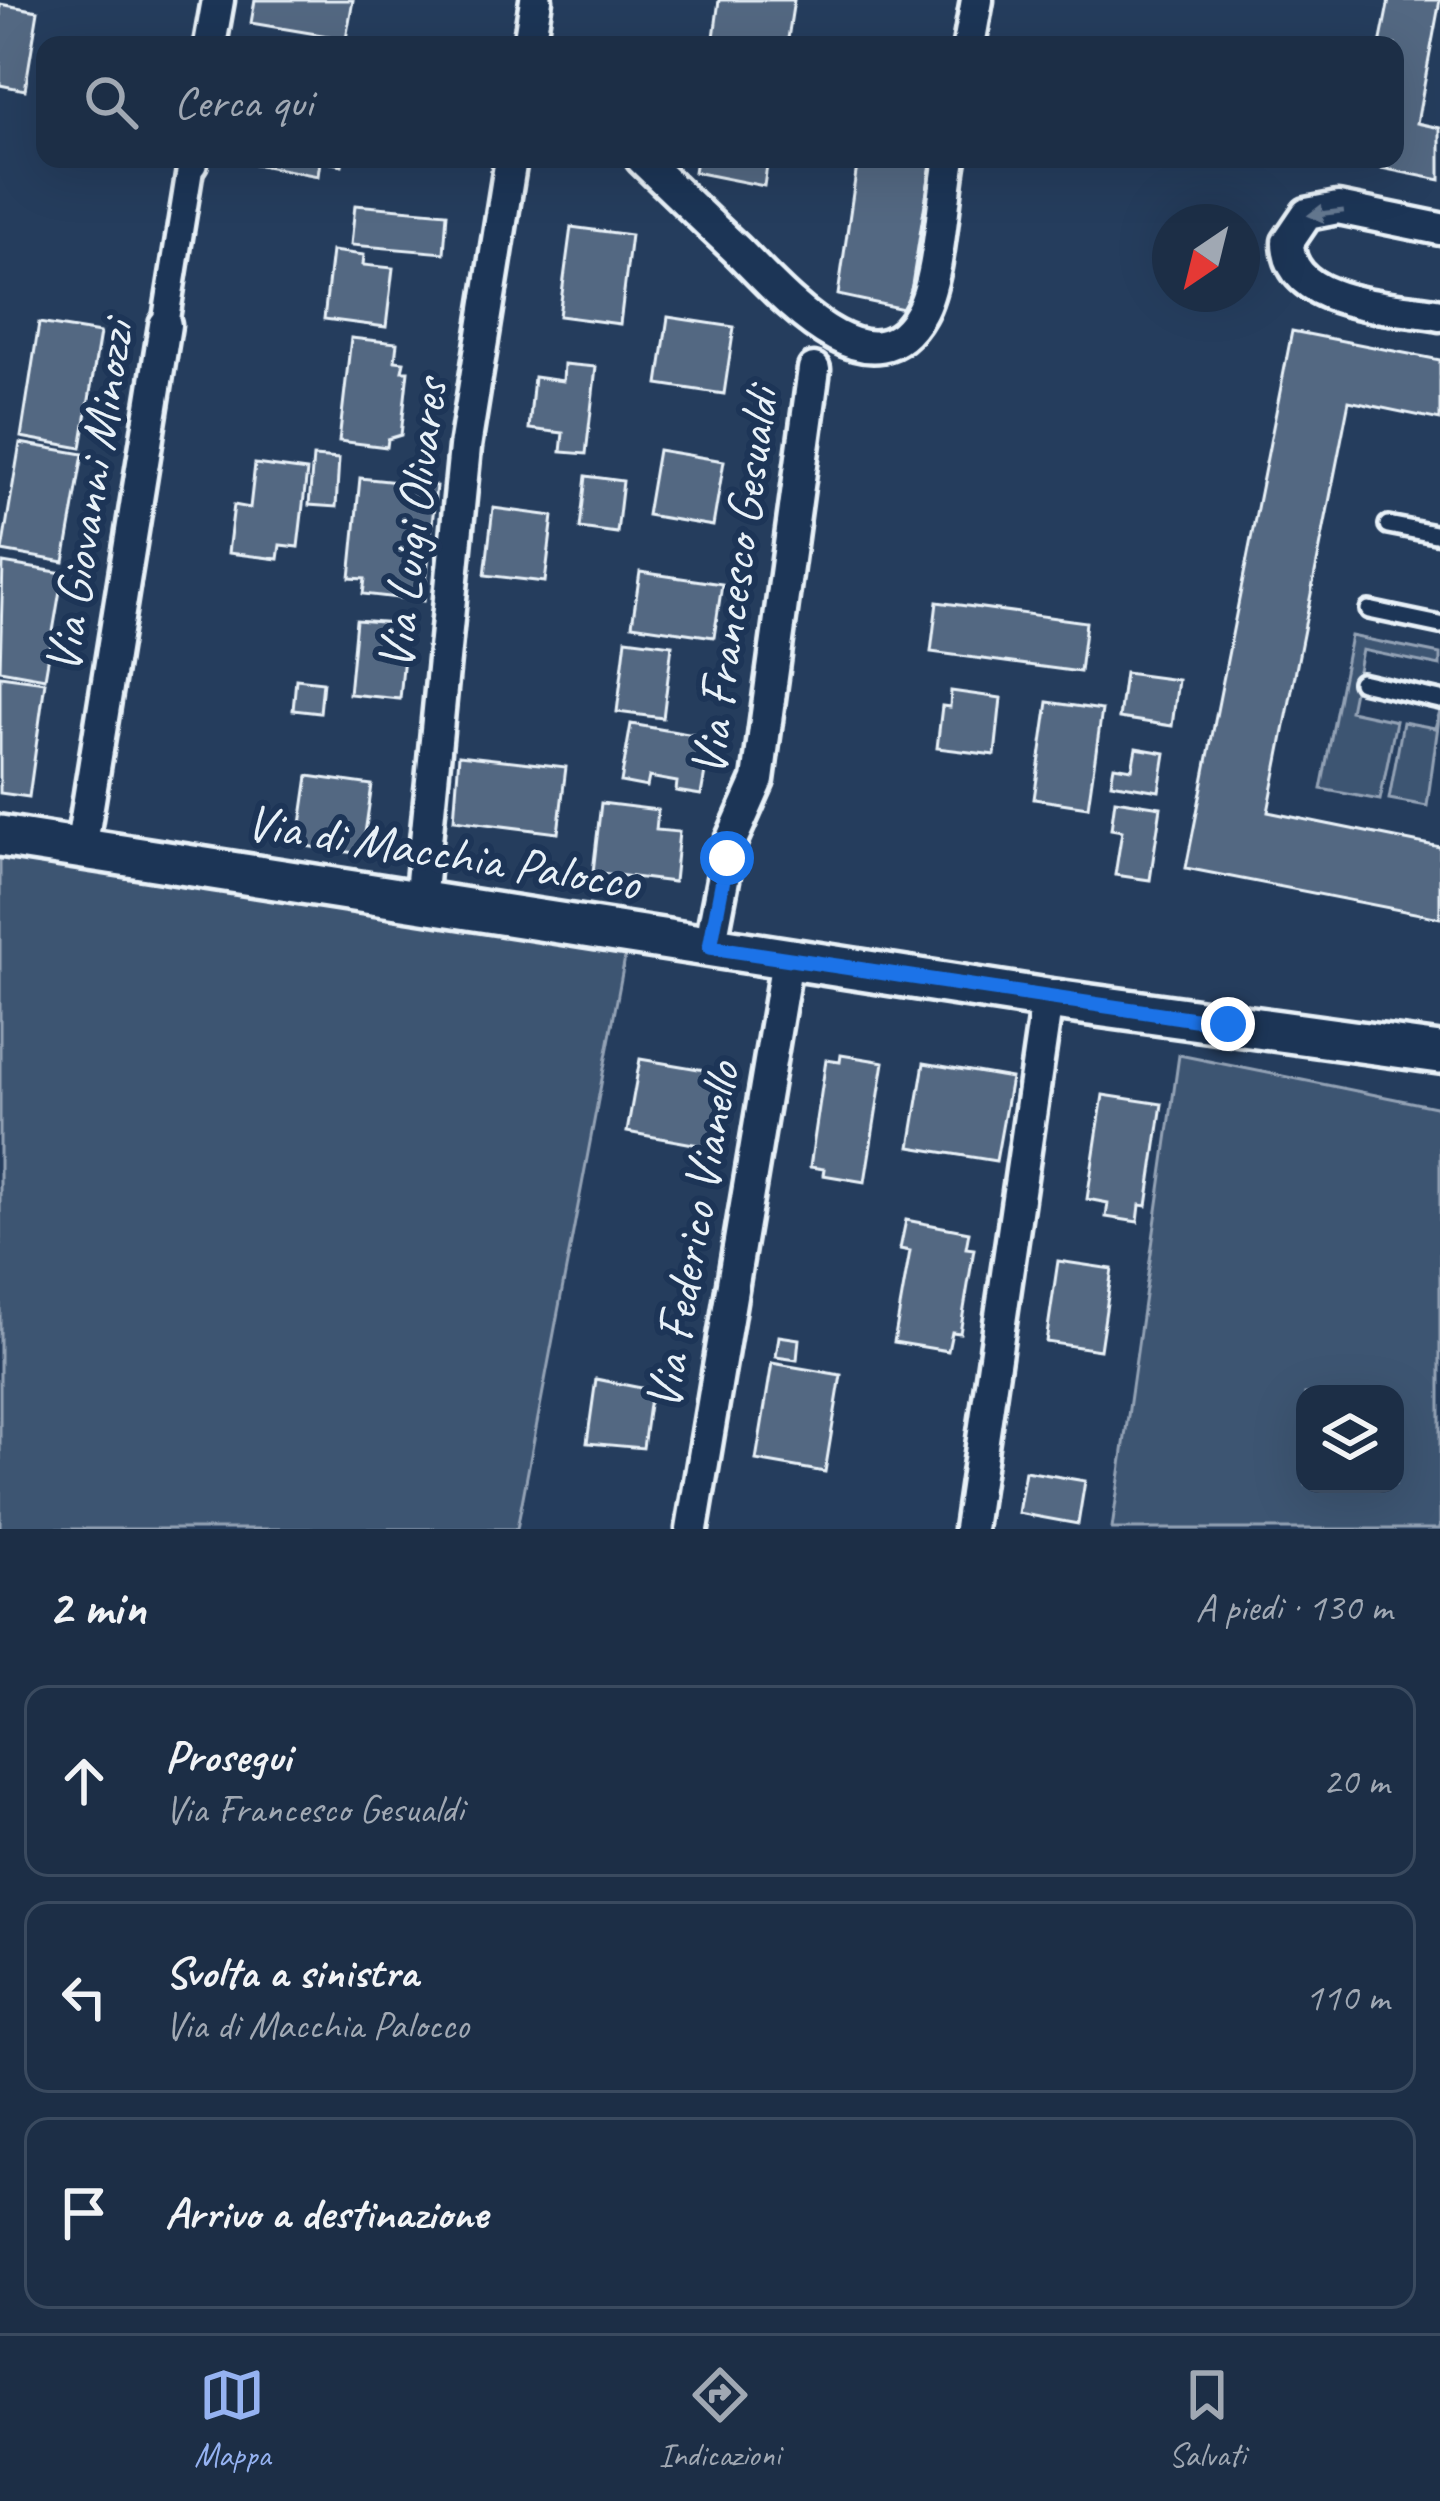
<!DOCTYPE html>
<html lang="it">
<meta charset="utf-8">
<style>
body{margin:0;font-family:Caveat,sans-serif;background:#25364d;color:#f1f3f6}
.controls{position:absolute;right:36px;bottom:36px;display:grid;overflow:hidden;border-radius:24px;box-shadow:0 12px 48px #0002}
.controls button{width:108px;height:108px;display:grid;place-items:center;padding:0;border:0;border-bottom:3px solid #3a4a5f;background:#1c2e46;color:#f1f3f6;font:60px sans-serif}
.compass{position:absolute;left:1152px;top:204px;width:108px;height:108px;border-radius:50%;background:#1c2e46;box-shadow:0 12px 48px #0002;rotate:215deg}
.stop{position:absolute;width:36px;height:36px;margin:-27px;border:9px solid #1a73e8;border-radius:50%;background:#fff}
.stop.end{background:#1a73e8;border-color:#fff;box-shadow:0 3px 12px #0008}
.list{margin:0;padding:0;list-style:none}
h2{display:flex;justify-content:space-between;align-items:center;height:156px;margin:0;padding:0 48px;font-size:51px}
h2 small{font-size:39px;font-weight:400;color:#a0a8b3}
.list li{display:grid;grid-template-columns:78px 1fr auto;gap:36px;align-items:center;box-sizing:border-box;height:192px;margin:0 24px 24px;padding:0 24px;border:3px solid #3a4a5f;border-radius:24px}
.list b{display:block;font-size:45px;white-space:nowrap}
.list p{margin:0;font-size:39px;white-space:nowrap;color:#a0a8b3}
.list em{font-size:39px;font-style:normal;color:#a0a8b3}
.icon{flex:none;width:66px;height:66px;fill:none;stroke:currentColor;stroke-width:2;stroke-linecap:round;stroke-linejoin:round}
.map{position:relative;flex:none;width:1440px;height:1529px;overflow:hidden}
.search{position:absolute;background:#1c2e46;box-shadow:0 12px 48px #0002;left:36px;right:36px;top:36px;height:132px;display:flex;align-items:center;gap:30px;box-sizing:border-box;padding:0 42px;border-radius:24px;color:#a0a8b3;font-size:45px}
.sheet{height:804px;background:#1c2e46}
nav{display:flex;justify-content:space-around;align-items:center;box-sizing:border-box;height:168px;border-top:3px solid #3a4a5f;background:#1c2e46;font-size:33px;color:#a0a8b3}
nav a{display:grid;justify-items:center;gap:6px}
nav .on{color:#95b2f1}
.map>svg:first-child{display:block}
.green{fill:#3e5472;stroke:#93a2b5;stroke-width:3;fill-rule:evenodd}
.building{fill:#536782;stroke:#e8f1f8;stroke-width:3}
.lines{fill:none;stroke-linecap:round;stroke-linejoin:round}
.service-casing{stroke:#e8f1f8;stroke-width:24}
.pedestrian-casing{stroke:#e8f1f8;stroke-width:33}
.minor-casing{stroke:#e8f1f8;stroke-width:39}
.tertiary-casing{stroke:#e8f1f8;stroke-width:48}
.service{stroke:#1d3557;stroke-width:15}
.pedestrian{stroke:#1d3557;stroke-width:24}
.minor{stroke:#1d3557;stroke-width:30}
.tertiary{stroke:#1d3557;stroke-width:39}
.oneway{fill:#64778f}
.route{stroke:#1a73e8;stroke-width:15}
.labels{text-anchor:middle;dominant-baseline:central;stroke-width:12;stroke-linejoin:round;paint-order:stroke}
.street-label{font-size:51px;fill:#e8f1f8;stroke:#1d3557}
</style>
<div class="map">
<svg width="1440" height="1529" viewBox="0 0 1440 1529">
<rect width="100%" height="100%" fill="#253d5d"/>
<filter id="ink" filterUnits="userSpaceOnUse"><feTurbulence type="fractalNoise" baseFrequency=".00833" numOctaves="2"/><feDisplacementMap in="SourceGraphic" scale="24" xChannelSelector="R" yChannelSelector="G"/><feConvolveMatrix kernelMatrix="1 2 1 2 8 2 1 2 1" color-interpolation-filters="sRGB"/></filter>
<g filter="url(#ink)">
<path class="green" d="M 1351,636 L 1440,654 L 1440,666 L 1362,650 L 1350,711 L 1396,721 L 1380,800 L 1321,789 Z
M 1440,711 L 1427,806 L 1389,799 L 1403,722 L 1435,728 Z
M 0,836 L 629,936 L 517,1529 L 0,1529 Z
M 1179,1055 L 1440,1108 L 1440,1529 L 1112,1529 ZM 1395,1394 L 1395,1484 L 1305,1484 L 1305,1394 Z"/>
<path class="building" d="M 255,0 L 353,0 L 346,39 L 251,23 Z
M 719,0 L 794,0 L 787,45 L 713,45 Z
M 1389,0 L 1440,0 L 1417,123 L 1440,128 L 1440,180 L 1357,163 L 1358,159 L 1395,159 L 1395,45 L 1380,45 Z
M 0,4 L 38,11 L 25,90 L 0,85 Z
M 228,159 L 343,159 L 342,165 L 320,161 L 318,176 Z
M 696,159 L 768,159 L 764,186 L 694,172 Z
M 858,159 L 932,159 L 908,310 L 838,295 Z
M 355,205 L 447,213 L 444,253 L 351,245 Z
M 571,227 L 631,235 L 620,324 L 559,316 Z
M 332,251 L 364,255 L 363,265 L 393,268 L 386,327 L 324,319 Z
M 668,317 L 734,327 L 724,394 L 658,384 Z
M 39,323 L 100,333 L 81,448 L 21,437 Z
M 1292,331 L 1440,360 L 1440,420 L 1349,401 L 1268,812 L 1440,847 L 1440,918 L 1186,868 Z
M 351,338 L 397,343 L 395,361 L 404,362 L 402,371 L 408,371 L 401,435 L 388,439 L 387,447 L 339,441 Z
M 564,364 L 596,367 L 586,454 L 561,452 L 563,433 L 529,429 L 534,377 L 563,381 Z
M 20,443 L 83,454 L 64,562 L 2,551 Z
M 658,450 L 724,461 L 713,526 L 647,515 Z
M 313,457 L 339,459 L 336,507 L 309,505 Z
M 255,464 L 307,471 L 298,547 L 280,545 L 278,559 L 228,553 L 234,505 L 250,508 Z
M 586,476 L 623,481 L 617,533 L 580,528 Z
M 360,478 L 436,486 L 424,601 L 363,594 L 365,579 L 350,578 Z
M 493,508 L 553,516 L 545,582 L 485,575 Z
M 3,563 L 63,573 L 45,678 L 0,670 Z
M 640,572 L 722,584 L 714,637 L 632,625 Z
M 937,602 L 1086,622 L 1080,672 L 931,652 Z
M 356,620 L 407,624 L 400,699 L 349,694 Z
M 626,639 L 672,645 L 663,718 L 617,712 Z
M 1125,673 L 1178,680 L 1172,726 L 1119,718 Z
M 0,676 L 45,682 L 29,797 L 0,793 Z
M 296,679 L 323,682 L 320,713 L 293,710 Z
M 951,691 L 1001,698 L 995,755 L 937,748 L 942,706 L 950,707 Z
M 1048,702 L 1102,710 L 1088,807 L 1034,799 Z
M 631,724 L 711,738 L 701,795 L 676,791 L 677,782 L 649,777 L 647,787 L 621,782 Z
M 1136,748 L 1165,753 L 1159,791 L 1111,783 L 1114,766 L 1132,769 Z
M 459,755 L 566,767 L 558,833 L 454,820 Z
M 308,776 L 372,785 L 362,854 L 298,845 Z
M 1115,800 L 1161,807 L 1150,880 L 1115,875 L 1122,831 L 1111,829 Z
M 601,803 L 658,810 L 656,830 L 679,832 L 674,882 L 593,872 Z
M 841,1055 L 884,1062 L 865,1182 L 823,1175 L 824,1169 L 810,1167 L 826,1060 L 840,1062 Z
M 640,1059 L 734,1075 L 721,1149 L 627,1132 Z
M 924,1063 L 1011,1078 L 996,1161 L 910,1147 Z
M 1103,1095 L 1162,1104 L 1147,1206 L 1140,1205 L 1138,1222 L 1106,1217 L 1108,1203 L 1087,1199 Z
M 906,1220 L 969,1232 L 966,1248 L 974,1249 L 960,1333 L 952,1332 L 948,1351 L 894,1342 L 910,1251 L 900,1249 Z
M 1058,1261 L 1112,1269 L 1100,1350 L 1046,1342 Z
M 779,1336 L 799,1339 L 797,1360 L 776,1357 Z
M 772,1363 L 841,1375 L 825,1472 L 756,1460 Z
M 596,1379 L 651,1390 L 643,1448 L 587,1443 Z
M 1025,1471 L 1085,1481 L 1078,1524 L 1018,1513 Z"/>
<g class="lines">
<g class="service-casing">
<path id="service" d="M 1388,525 L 1440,535
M 1369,610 L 1440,625
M 1361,682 L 1440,700"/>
</g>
<g class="pedestrian-casing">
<path id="pedestrian" d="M 165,325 L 191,163"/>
</g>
<g class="minor-casing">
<path id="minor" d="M 210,45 L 218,0
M 529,45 L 536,0
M 969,45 L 977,0
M 642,159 C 673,189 704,219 736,249 C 776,288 871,402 920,314 C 940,279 942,201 950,159
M 191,163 L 192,159
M 1440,229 L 1338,208 L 1307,214 L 1288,242 C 1288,307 1393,306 1440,315
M 81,850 L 165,325
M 420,902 L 465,447 L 511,159
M 710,947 L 730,843 L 758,780 L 814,369
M 692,1529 L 787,960
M 970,1529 L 1047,999"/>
</g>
<g class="tertiary-casing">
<path id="tertiary" d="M 0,836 L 1047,999 L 1440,1053"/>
</g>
<use href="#service" class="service"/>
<use href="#pedestrian" class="pedestrian"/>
<use href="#minor" class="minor"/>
<use href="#tertiary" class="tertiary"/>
</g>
<defs><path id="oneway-solid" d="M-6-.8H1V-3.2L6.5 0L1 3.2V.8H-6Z" transform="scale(3)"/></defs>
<use class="oneway" href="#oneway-solid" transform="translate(1326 213) rotate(173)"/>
</g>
<g class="lines" filter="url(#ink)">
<path class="route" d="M 727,858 L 710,947 L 1228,1024"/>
</g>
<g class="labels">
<g class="street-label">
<text transform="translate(89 497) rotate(-81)">Via Giovanni Minozzi</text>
<text transform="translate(412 524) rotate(-83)">Via Luigi Olivares</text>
<text transform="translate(734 582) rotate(-82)">Via Francesco Gesualdi</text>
<text transform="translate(443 852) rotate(9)">Via di Macchia Palocco</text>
<text transform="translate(692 1236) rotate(-80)">Via Federico Vianello</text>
</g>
</g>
</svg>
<div class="controls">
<button><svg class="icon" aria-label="layers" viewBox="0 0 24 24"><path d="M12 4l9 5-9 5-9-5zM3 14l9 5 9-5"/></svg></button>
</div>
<svg class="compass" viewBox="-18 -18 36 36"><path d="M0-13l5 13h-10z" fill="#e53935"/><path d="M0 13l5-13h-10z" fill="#a0a8b3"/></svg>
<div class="stop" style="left:727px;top:858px"></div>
<div class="stop end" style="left:1228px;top:1024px"></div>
<div class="search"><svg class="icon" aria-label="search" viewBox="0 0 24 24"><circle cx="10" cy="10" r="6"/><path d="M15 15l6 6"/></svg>Cerca qui</div>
</div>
<section class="sheet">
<h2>2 min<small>A piedi · 130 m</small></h2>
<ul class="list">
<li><svg class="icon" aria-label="ahead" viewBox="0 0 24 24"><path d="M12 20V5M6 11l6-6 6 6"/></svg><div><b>Prosegui</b><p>Via Francesco Gesualdi</p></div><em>20 m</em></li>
<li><svg class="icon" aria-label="left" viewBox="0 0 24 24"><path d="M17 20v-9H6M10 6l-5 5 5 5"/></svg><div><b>Svolta a sinistra</b><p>Via di Macchia Palocco</p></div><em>110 m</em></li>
<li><svg class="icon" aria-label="arrive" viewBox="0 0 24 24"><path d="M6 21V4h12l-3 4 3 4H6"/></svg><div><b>Arrivo a destinazione</b></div></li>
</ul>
</section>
<nav>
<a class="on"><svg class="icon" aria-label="map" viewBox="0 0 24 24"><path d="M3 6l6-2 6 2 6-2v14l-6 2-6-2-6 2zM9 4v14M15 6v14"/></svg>Mappa</a>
<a><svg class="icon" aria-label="directions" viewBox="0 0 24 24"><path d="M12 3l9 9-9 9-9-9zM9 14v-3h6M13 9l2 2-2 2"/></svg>Indicazioni</a>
<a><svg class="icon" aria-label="saved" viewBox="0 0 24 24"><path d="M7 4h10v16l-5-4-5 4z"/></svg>Salvati</a>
</nav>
